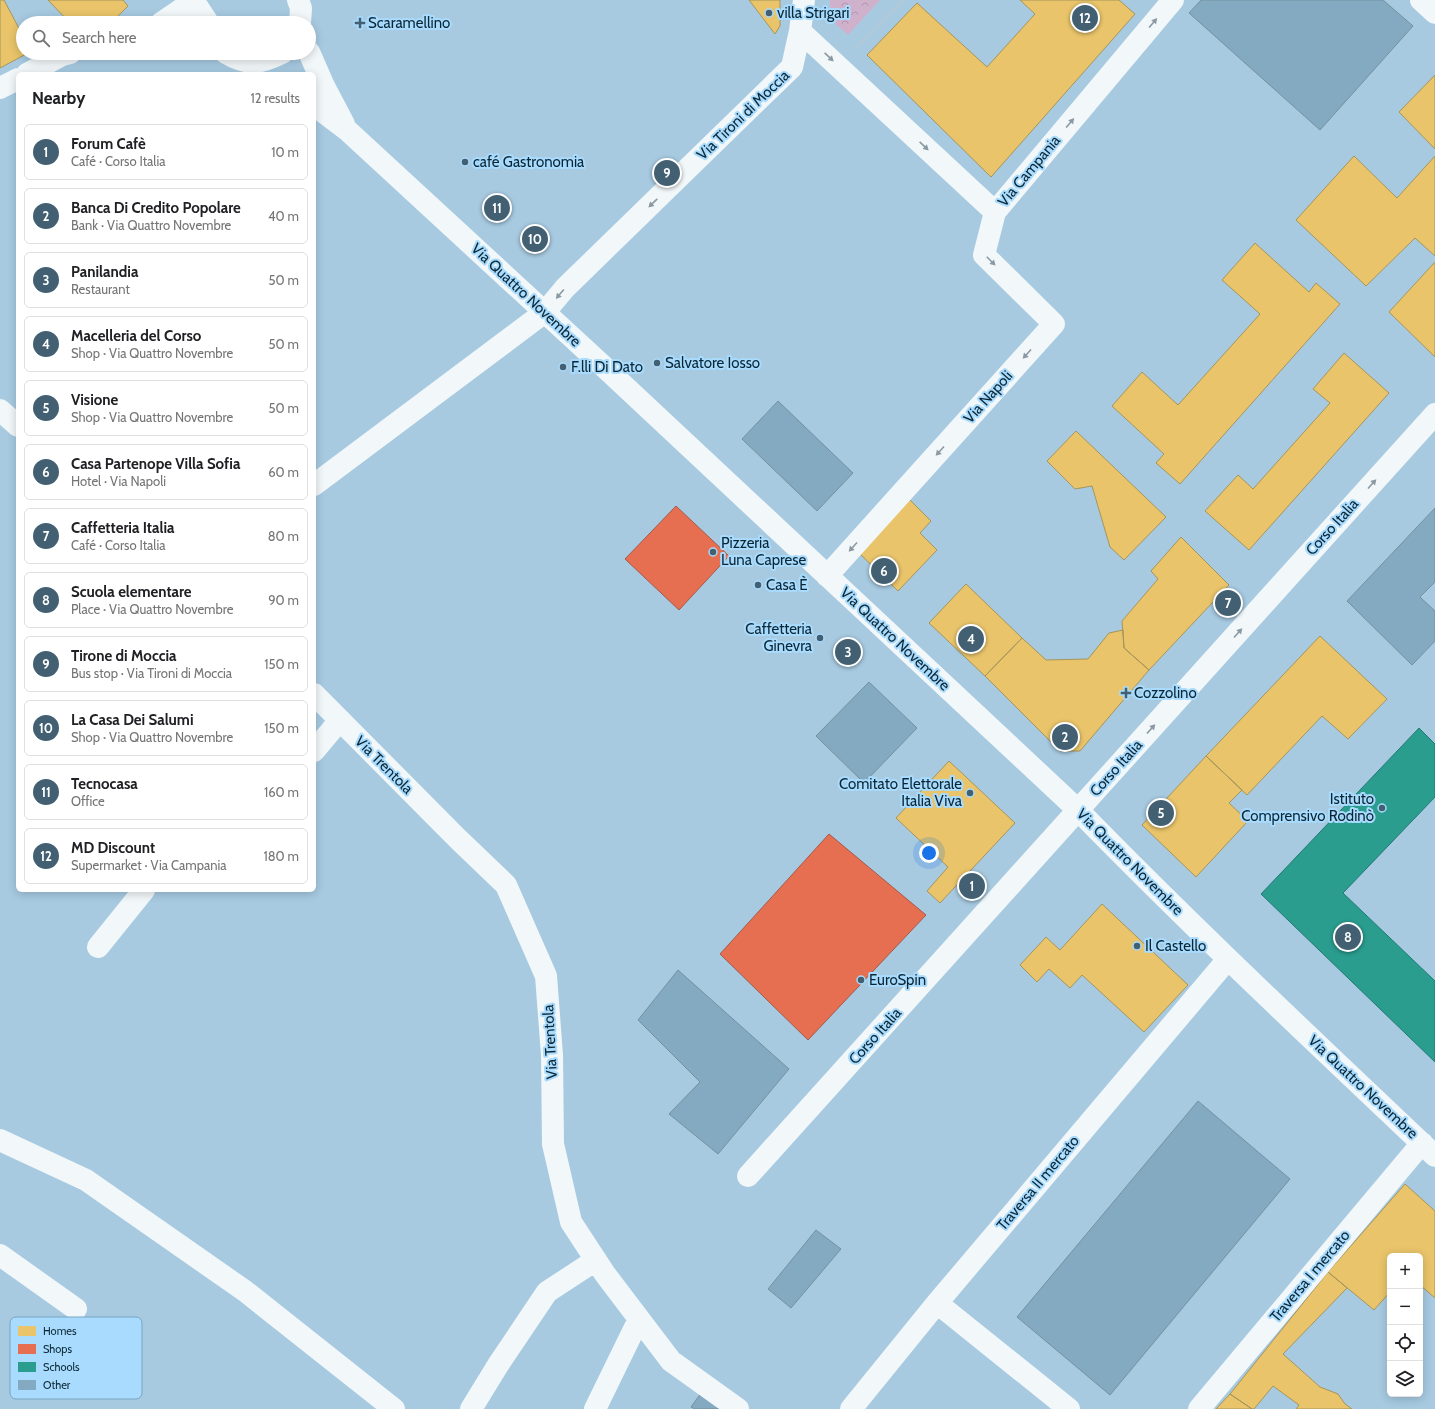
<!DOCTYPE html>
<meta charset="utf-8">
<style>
body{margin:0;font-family:Cabin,sans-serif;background:#f6f6f6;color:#202124}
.controls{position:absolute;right:12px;bottom:12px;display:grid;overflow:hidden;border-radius:6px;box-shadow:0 2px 10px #0003}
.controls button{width:36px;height:36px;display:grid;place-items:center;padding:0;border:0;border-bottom:1px solid #e0e0e0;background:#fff;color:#202124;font:20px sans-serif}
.you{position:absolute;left:929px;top:853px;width:14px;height:14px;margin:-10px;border:3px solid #fff;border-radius:50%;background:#1a73e8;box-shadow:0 0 0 6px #1a73e833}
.badge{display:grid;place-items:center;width:26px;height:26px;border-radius:50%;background:#426072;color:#fff;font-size:13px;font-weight:700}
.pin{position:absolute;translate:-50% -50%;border:2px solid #fff;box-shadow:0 1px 4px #0006}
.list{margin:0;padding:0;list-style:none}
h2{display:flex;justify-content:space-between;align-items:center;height:52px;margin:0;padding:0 16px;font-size:17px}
h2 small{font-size:13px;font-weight:400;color:#757577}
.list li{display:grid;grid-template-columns:26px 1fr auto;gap:12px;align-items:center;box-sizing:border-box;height:56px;margin:0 8px 8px;padding:0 8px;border:1px solid #e0e0e0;border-radius:6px}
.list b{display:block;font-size:15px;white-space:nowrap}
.list p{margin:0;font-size:13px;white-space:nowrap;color:#757577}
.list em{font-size:13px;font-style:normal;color:#757577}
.icon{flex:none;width:22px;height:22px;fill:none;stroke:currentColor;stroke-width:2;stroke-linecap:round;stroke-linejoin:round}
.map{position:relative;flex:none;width:1435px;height:1409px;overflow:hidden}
.search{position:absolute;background:#fff;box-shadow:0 2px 10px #0003;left:16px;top:16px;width:300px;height:44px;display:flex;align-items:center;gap:10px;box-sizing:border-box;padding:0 14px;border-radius:22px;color:#757577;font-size:15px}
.panel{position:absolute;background:#fff;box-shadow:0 2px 10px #0003;left:16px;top:72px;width:300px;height:820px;border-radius:6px}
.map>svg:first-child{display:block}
.forest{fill:url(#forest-crowns)}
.homes{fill:#e9c46a;stroke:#a6955a}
.shops{fill:#e76f51;stroke:#a55949}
.schools{fill:#2a9d8f;stroke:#217a74}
.building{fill:#83aac0;stroke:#7491a2}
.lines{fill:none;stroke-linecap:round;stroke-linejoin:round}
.path{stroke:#bdc7ce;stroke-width:2.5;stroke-dasharray:2 2;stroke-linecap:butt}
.minor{stroke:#f2f7fa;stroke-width:22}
.oneway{fill:#8a99a2}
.poi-dot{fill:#426072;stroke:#a8dbfd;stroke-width:1.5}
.labels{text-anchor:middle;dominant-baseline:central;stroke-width:4;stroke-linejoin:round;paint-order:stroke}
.poi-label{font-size:15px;fill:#0b2736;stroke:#a8dbfd;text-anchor:start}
.street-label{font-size:15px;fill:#0b2736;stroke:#a8dbfd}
.key{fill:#a8dbfd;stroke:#79a5c1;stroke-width:1}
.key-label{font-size:11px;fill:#0b2736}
</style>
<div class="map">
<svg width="1435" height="1409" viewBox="0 0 1435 1409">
<defs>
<pattern id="forest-crowns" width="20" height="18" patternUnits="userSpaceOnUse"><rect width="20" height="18" fill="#d0b1cc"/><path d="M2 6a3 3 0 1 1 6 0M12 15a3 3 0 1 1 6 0" fill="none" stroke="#b198b0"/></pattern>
</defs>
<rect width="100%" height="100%" fill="#a7cae1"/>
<path class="forest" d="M 830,0 L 880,0 L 848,35 L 830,19 Z"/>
<path class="homes" d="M 0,0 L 4,0 L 23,36 L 23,53 L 28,53 L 0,68 Z
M 48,0 L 123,0 L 128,6 L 111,23 L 70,23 Z
M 749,0 L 780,0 L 780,26 L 775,34 Z
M 1020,0 L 1119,0 L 1135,14 L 991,177 L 867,55 L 917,3 L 987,67 L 1035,14 Z
M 1435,75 L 1435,149 L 1399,112 Z
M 1354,156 L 1397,198 L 1435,156 L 1435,256 L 1415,238 L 1366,286 L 1296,220 Z
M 1255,243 L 1309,292 L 1316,283 L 1340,304 L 1180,484 L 1156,463 L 1164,454 L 1112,406 L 1142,372 L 1178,405 L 1260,314 L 1222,280 Z
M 1435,262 L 1435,357 L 1389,312 Z
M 1344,353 L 1389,393 L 1249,550 L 1205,511 L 1238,475 L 1253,489 L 1330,403 L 1313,389 Z
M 1076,431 L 1166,517 L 1124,560 L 1110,547 L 1092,486 L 1075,489 L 1047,461 Z
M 908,498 L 931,521 L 920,533 L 937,550 L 898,591 L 857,551 Z
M 1181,537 L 1229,585 L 1149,670 L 1124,648 L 1122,621 L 1158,579 L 1151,571 Z
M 966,584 L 1022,638 L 985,676 L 929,623 Z
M 1123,630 L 1124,648 L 1149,670 L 1080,751 L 1060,751 L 985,676 L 1022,638 L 1046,660 L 1088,659 L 1109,633 Z
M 1320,636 L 1387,699 L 1348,739 L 1322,716 L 1247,795 L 1206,756 Z
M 1206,756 L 1242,790 L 1229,803 L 1248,821 L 1196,877 L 1142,825 Z
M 949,761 L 1015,823 L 940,903 L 927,891 L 948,867 L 896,818 Z
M 1102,904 L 1188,985 L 1144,1032 L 1082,975 L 1070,988 L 1049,969 L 1037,982 L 1020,965 L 1046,937 L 1060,950 Z
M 1405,1184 L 1435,1211 L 1435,1298 L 1420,1285 L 1420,1256 L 1390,1256 L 1390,1292 L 1374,1310 L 1328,1272 Z
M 1328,1272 L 1347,1288 L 1283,1354 L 1320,1387 L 1338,1394 L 1345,1404 L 1352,1409 L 1296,1409 L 1299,1405 L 1273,1386 L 1254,1409 L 1252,1409 L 1230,1394 Z
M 1230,1394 L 1252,1409 L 1216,1409 Z"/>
<path class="shops" d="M 676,506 L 729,556 L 679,610 L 625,559 Z
M 829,834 L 926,915 L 808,1040 L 720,954 Z"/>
<path class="schools" d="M 1419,728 L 1435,744 L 1435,797 L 1343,893 L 1435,981 L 1435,1062 L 1261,894 Z"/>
<path class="building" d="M 1201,0 L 1383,0 L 1413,26 L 1320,130 L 1189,13 Z
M 778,401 L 853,473 L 817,511 L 742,439 Z
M 1435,508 L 1435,582 L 1420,597 L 1435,611 L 1435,641 L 1412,665 L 1347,601 Z
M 869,682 L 917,728 L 864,783 L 816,736 Z
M 678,970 L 789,1069 L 718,1154 L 669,1114 L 700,1082 L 638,1020 Z
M 1198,1101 L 1290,1179 L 1110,1395 L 1017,1317 Z
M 816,1230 L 841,1249 L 791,1308 L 768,1289 Z
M 704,1389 L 722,1404 L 718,1409 L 695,1409 L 691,1407 Z"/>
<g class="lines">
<path class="path" d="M 857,47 L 903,0"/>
<path class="minor" d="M 193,0 L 207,21
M 298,0 L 301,8 L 300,23
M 1421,0 L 1435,13
M 161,23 L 195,0
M 800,31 L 995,212 L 1173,0
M 309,52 L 323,84 L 344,124
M 226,53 C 248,66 260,64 282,53
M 27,74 L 62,55 L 70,53
M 0,88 L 18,79
M 314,105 L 347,130 L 602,365 L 1078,810 C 1194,929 1315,1042 1435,1156
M 0,410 L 18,426
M 314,485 L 545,312 L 565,288 L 792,67 L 800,31 L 804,0
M 827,576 L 1054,324 L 984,255 L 995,212
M 314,694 L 457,838 L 506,885 L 546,976 L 552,1055 L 553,1144 L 571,1222 L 605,1274 L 671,1361 L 738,1409
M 314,751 L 340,720
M 98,947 L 144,890
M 0,1140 L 86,1180 L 245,1291 L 394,1409
M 748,1176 L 1435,414
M 0,1255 L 76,1309
M 937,1303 L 1069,1409
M 471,1409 L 498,1365 L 547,1292 L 596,1260
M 595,1409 L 639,1319
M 851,1409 L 937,1303 L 1228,959
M 1199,1409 L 1422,1143"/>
</g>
<defs><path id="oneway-solid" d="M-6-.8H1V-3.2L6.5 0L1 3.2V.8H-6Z"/></defs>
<g class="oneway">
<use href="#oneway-solid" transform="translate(1153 23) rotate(-50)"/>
<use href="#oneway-solid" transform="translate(829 57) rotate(43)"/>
<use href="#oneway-solid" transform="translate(1070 123) rotate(-50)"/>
<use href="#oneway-solid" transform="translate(924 146) rotate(43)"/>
<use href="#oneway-solid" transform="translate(653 203) rotate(136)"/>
<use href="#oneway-solid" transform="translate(991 261) rotate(45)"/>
<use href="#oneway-solid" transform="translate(560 294) rotate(130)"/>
<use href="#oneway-solid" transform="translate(1027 354) rotate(132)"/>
<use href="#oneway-solid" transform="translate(940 451) rotate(132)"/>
<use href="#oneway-solid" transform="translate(1372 484) rotate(-48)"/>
<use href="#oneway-solid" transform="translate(853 547) rotate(132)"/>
<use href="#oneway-solid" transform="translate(1238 633) rotate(-48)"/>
<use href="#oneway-solid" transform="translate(1151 729) rotate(-48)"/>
</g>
<g class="poi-dot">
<circle cx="769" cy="13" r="4"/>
<path d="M358 17h4v4h4v4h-4v4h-4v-4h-4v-4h4z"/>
<circle cx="465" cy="162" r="4"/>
<circle cx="657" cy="363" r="4"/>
<circle cx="563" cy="367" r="4"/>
<circle cx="713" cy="552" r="4"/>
<circle cx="758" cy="585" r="4"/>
<circle cx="820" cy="638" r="4"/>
<path d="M1124 687h4v4h4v4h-4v4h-4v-4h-4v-4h4z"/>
<circle cx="970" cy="793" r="4"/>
<circle cx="1382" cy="808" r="4"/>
<circle cx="1137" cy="946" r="4"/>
<circle cx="861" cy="980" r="4"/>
</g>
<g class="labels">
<g class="poi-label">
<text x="777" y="13">villa Strigari</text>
<text x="368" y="23">Scaramellino</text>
<text x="473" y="162">café Gastronomia</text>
<text x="665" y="363">Salvatore Iosso</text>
<text x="571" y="367">F.lli Di Dato</text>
<text x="721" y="543">Pizzeria<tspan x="721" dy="17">Luna Caprese</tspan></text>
<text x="766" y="585">Casa È</text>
<text x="812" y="629" text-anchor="end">Caffetteria<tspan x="812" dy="17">Ginevra</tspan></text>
<text x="1134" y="693">Cozzolino</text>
<text x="962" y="784" text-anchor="end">Comitato Elettorale<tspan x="962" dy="17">Italia Viva</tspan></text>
<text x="1374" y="799" text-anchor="end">Istituto<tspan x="1374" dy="17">Comprensivo Rodinò</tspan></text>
<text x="1145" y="946">Il Castello</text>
<text x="869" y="980">EuroSpin</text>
</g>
<g class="street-label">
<text transform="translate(743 115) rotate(-44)">Via Tironi di Moccia</text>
<text transform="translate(1029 171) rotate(-50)">Via Campania</text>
<text transform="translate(526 295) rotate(43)">Via Quattro Novembre</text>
<text transform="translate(988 397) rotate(-48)">Via Napoli</text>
<text transform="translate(1332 527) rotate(-48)">Corso Italia</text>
<text transform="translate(895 639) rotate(43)">Via Quattro Novembre</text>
<text transform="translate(384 765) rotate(45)">Via Trentola</text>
<text transform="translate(1116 768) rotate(-48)">Corso Italia</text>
<text transform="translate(1130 862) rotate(45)">Via Quattro Novembre</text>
<text transform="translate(875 1036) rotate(-48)">Corso Italia</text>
<text transform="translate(550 1042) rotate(-93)">Via Trentola</text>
<text transform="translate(1363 1087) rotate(43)">Via Quattro Novembre</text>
<text transform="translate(1038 1183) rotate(-50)">Traversa II mercato</text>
<text transform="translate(1310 1276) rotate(-50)">Traversa I mercato</text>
</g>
</g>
<rect x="10" y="1317" width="132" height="82" rx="6" class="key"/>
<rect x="18" y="1326" width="18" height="10" fill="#e9c46a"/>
<rect x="18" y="1344" width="18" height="10" fill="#e76f51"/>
<rect x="18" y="1362" width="18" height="10" fill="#2a9d8f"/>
<rect x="18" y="1380" width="18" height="10" fill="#83aac0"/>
<g class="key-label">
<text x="43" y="1335">Homes</text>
<text x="43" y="1353">Shops</text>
<text x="43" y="1371">Schools</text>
<text x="43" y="1389">Other</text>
</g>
</svg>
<div class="controls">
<button>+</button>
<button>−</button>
<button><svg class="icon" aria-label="locate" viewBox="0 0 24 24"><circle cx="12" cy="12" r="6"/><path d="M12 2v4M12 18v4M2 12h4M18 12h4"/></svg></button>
<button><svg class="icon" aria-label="layers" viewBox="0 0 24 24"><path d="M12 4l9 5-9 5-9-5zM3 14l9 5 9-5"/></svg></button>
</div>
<div class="you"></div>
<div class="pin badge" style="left:972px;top:886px">1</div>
<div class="pin badge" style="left:1065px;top:737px">2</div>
<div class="pin badge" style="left:848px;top:652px">3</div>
<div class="pin badge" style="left:971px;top:639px">4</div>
<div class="pin badge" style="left:1161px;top:813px">5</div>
<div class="pin badge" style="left:884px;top:571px">6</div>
<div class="pin badge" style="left:1228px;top:603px">7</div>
<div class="pin badge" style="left:1348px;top:937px">8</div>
<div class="pin badge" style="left:667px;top:173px">9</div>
<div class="pin badge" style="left:535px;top:239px">10</div>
<div class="pin badge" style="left:497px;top:208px">11</div>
<div class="pin badge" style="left:1085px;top:18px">12</div>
<div class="search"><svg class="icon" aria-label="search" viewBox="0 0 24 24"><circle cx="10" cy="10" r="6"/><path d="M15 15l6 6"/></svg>Search here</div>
<section class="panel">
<h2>Nearby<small>12 results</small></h2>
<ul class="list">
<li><span class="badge">1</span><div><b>Forum Cafè</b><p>Café · Corso Italia</p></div><em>10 m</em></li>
<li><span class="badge">2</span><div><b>Banca Di Credito Popolare</b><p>Bank · Via Quattro Novembre</p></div><em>40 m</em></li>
<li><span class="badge">3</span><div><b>Panilandia</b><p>Restaurant</p></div><em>50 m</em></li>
<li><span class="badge">4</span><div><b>Macelleria del Corso</b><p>Shop · Via Quattro Novembre</p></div><em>50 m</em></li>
<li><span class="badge">5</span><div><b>Visione</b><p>Shop · Via Quattro Novembre</p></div><em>50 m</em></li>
<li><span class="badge">6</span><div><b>Casa Partenope Villa Sofia</b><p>Hotel · Via Napoli</p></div><em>60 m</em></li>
<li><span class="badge">7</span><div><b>Caffetteria Italia</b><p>Café · Corso Italia</p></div><em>80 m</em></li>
<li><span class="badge">8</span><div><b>Scuola elementare</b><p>Place · Via Quattro Novembre</p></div><em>90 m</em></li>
<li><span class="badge">9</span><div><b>Tirone di Moccia</b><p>Bus stop · Via Tironi di Moccia</p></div><em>150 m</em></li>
<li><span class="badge">10</span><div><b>La Casa Dei Salumi</b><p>Shop · Via Quattro Novembre</p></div><em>150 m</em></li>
<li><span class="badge">11</span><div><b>Tecnocasa</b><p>Office</p></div><em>160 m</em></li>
<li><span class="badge">12</span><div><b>MD Discount</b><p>Supermarket · Via Campania</p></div><em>180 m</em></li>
</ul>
</section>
</div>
